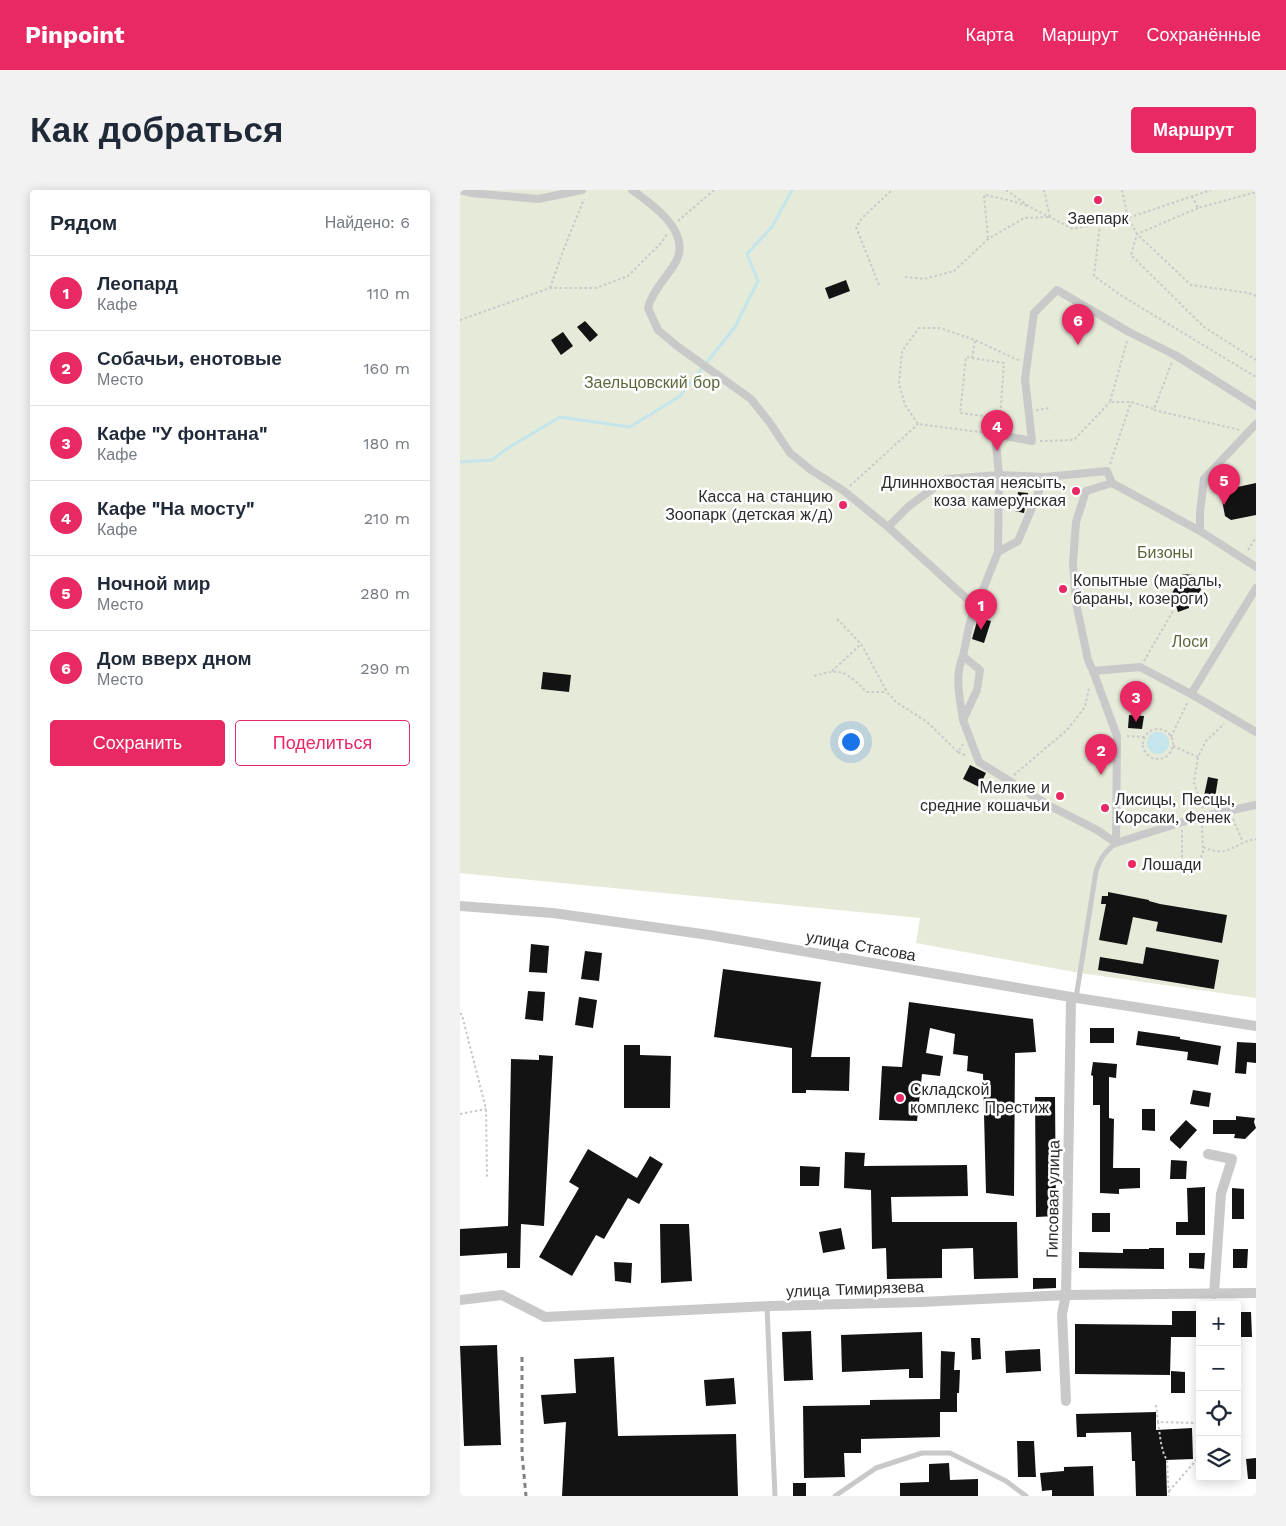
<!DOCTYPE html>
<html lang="ru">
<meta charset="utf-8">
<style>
body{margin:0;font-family:"Work Sans",sans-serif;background:#f2f2f3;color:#1f2937}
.controls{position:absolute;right:15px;bottom:15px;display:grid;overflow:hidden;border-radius:5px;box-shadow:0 2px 12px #0003}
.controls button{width:45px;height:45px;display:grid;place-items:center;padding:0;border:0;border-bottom:1px solid #e0e1e3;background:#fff;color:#1f2937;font:25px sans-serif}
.you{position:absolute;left:390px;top:551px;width:18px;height:18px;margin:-12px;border:4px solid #fff;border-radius:50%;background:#1a73e8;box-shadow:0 0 0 8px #1a73e833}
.badge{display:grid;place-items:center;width:32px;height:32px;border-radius:50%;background:#e82964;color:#fff;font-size:16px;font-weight:700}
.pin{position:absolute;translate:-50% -41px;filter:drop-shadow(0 1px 2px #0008)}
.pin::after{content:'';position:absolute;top:26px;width:18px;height:15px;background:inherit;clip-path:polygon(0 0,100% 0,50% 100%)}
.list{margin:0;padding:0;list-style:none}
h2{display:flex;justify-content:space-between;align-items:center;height:65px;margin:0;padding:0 20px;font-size:21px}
h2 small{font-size:16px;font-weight:400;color:#747a83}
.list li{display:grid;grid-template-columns:32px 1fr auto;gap:15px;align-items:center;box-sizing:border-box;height:75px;padding:0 20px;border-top:1px solid #e0e1e3}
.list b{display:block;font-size:19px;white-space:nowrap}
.list p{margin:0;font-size:16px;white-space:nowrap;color:#747a83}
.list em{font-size:16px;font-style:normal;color:#747a83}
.actions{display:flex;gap:10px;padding:15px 20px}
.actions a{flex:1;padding:11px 0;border:1px solid #e82964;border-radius:5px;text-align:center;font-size:18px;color:#e82964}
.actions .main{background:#e82964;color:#fff}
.icon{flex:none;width:28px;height:28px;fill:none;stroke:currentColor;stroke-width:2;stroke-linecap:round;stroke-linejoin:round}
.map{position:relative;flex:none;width:796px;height:1306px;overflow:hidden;border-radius:5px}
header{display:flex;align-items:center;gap:30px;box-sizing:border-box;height:70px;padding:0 25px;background:#e82964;color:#fff}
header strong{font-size:24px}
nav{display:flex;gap:28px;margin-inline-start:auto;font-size:18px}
.intro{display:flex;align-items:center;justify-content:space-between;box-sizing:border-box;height:120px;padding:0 30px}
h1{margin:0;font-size:35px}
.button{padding:12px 22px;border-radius:5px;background:#e82964;color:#fff;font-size:18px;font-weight:700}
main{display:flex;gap:30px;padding:0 30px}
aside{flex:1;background:#fff;border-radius:5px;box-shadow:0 2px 12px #0003}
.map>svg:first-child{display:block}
.green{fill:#e6ead8}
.water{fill:#c4e5eb}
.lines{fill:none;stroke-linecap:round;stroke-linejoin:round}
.stream{stroke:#c4e5eb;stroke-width:3}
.building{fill:#131313}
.path{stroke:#c9c9c9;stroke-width:2;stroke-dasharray:2.5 2.5;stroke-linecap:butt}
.service{stroke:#c9c9c9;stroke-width:5}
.pedestrian{stroke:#c9c9c9;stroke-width:8}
.minor{stroke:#c9c9c9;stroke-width:10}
.rail{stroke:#818181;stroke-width:3;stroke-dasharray:5 4;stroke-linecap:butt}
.poi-dot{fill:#e82964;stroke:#fff;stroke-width:2}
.labels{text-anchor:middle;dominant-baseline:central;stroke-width:5;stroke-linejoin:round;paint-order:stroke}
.poi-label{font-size:16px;fill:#2c2c2c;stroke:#fff;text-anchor:start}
.park-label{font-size:16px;fill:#5a6839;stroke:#fff}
.street-label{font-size:16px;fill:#2c2c2c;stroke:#fff}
</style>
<header>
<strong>Pinpoint</strong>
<nav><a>Карта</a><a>Маршрут</a><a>Сохранённые</a></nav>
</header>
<div class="intro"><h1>Как добраться</h1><a class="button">Маршрут</a></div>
<main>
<aside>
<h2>Рядом<small>Найдено: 6</small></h2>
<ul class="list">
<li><span class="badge">1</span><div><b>Леопард</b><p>Кафе</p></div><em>110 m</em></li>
<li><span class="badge">2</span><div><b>Собачьи, енотовые</b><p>Место</p></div><em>160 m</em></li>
<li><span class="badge">3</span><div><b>Кафе &quot;У фонтана&quot;</b><p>Кафе</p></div><em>180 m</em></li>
<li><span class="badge">4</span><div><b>Кафе &quot;На мосту&quot;</b><p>Кафе</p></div><em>210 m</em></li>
<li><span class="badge">5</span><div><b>Ночной мир</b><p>Место</p></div><em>280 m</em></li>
<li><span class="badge">6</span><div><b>Дом вверх дном</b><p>Место</p></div><em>290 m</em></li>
</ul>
<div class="actions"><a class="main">Сохранить</a><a>Поделиться</a></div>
</aside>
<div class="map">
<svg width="796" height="1306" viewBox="0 0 796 1306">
<rect width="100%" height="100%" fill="#fff"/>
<path class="green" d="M 0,0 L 796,0 L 796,808 L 620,783 L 456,753 L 460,728 L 0,683 Z"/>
<path class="water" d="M687 553a11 11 0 1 1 22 0a11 11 0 1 1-22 0Z"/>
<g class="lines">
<path class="stream" d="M 0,272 L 32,270 L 48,258 L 100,227 L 170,237 L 220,206 L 275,137 L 298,91 L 287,64 L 312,37 L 332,0"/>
</g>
<path class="building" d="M 386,90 L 390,101 L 369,109 L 365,98 Z
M 125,131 L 138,145 L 130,152 L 117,137 Z
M 103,142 L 113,156 L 101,165 L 91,150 Z
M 796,293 L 796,325 L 771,330 L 765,326 L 761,305 L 765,297 L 773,298 Z
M 558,302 L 568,303 L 564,323 L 555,321 Z
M 723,384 L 735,385 L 741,400 L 729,416 L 729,418 L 718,422 L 712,403 Z
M 518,428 L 531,431 L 524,453 L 512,449 Z
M 83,482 L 111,485 L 109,502 L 81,499 Z
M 669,525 L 684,526 L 682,539 L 668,538 Z
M 510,575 L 526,583 L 519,597 L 503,589 Z
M 748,587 L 758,589 L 755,608 L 744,606 Z
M 648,702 L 689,710 L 689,711 L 700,714 L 767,725 L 762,753 L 696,741 L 698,732 L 673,727 L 667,755 L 639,750 L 646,714 L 641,714 L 642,706 L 648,706 Z
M 71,754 L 89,756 L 87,783 L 69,782 Z
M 686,757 L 759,770 L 754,799 L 638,780 L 640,767 L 683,774 Z
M 125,761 L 142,763 L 139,791 L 121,789 Z
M 263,779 L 361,792 L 351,867 L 390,867 L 389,901 L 346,900 L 346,903 L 332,903 L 332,858 L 254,847 Z
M 68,801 L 85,802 L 83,831 L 65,829 Z
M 119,807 L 137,810 L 133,838 L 115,835 Z
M 449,812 L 573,829 L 576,862 L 555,863 L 554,1006 L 526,1003 L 523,884 L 507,881 L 508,866 L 493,864 L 495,844 L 470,838 L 466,863 L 483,866 L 480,886 L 462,884 L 457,931 L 419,930 L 422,876 L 442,877 Z
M 630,838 L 654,838 L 654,853 L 630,853 Z
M 678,841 L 720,847 L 720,849 L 761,856 L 758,875 L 727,870 L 728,862 L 676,855 Z
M 777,852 L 796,853 L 796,873 L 787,872 L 786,884 L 775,883 Z
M 164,855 L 180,855 L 180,865 L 211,866 L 210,918 L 164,918 Z
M 79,865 L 93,866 L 84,1036 L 61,1034 L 60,1078 L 47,1078 L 47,1063 L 0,1066 L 0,1039 L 48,1036 L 51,869 L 79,870 Z
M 633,872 L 657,874 L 656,888 L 649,887 L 649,928 L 654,929 L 653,978 L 680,978 L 680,998 L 659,999 L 659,1004 L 640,1003 L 640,915 L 633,915 L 633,886 L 631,885 Z
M 733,900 L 751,903 L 749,917 L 730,914 Z
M 575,907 L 595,907 L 596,1026 L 576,1027 Z
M 682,919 L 695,919 L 695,941 L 682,940 Z
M 776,926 L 795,928 L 794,932 L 796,938 L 785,949 L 774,948 L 775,944 L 753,944 L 753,930 L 776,930 Z
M 726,930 L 737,940 L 720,959 L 710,950 L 710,947 Z
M 128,959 L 177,988 L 190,966 L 203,974 L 179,1014 L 168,1008 L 144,1049 L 136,1045 L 112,1086 L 79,1067 L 119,998 L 109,992 Z
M 385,962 L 405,963 L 404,976 L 507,975 L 508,1006 L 431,1007 L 432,1032 L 557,1032 L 558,1088 L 514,1089 L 513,1058 L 482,1059 L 482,1088 L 427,1089 L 426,1058 L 412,1059 L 411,1000 L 384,998 Z
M 711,970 L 727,971 L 726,989 L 710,989 Z
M 340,976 L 360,977 L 359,996 L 340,996 Z
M 745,997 L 745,1045 L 716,1045 L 716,1032 L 728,1032 L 727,998 Z
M 772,998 L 784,999 L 784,1029 L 772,1029 Z
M 632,1023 L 650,1023 L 650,1042 L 632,1042 Z
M 200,1034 L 229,1034 L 232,1091 L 201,1093 Z
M 381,1038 L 385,1059 L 363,1063 L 359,1042 Z
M 689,1058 L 704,1058 L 704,1079 L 619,1078 L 619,1062 L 663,1063 L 663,1059 L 689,1059 Z
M 773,1059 L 788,1059 L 787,1078 L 773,1078 Z
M 729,1063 L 745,1063 L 744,1079 L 729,1078 Z
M 154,1072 L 172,1073 L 171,1093 L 155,1091 Z
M 573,1088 L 596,1088 L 596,1098 L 573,1099 Z
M 712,1121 L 740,1121 L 740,1147 L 711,1147 L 710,1185 L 615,1184 L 615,1134 L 712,1135 Z
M 777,1122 L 791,1122 L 792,1147 L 777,1147 Z
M 351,1141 L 353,1190 L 324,1191 L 322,1142 Z
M 462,1142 L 463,1188 L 449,1188 L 449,1179 L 382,1182 L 381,1145 Z
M 511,1148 L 520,1148 L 521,1169 L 512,1170 Z
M 37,1155 L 41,1255 L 4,1256 L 0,1156 Z
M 580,1159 L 581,1181 L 546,1183 L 545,1161 Z
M 481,1161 L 495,1162 L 494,1180 L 500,1180 L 499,1203 L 497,1203 L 497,1222 L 480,1222 L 480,1247 L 401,1249 L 401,1263 L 384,1263 L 385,1287 L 344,1288 L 343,1216 L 410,1215 L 410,1210 L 480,1209 Z
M 154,1167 L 158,1246 L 276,1244 L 278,1306 L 102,1306 L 106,1232 L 84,1234 L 81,1205 L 116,1203 L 114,1169 Z
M 711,1181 L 725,1182 L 725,1203 L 711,1203 Z
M 274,1188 L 276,1214 L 246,1216 L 244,1190 Z
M 696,1222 L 696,1240 L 732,1238 L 733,1269 L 706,1270 L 707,1306 L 676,1306 L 675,1271 L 672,1271 L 671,1242 L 626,1243 L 626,1247 L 617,1247 L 616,1224 Z
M 557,1251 L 574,1251 L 576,1287 L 558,1287 Z
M 796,1268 L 796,1289 L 788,1289 L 786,1269 Z
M 489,1273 L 490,1290 L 518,1289 L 518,1306 L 440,1306 L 440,1293 L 469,1292 L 469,1274 Z
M 633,1276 L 634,1306 L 592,1306 L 592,1300 L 582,1301 L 580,1283 L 604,1281 L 604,1277 Z
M 333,1293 L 346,1293 L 346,1306 L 333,1306 Z"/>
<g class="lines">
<path class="path" d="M 546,0 L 570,17 L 613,39 L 668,28 L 751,0
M 662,0 L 668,28 L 677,44 L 731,95 L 789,103 L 796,106
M 732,6 L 738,18 L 796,2
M 738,18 L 677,44 L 671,65 L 744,137 L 796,170
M 218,31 L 254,0
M 640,34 L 634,86 L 662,106 L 796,187
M 528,48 L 524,5 L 545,9 L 568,16
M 445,87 L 464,89 L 494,81 L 528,49 L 564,28 L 590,27 L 584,0
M 419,95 L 396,37 L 402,28 L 432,0
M 90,98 L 103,61 L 124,9
M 0,130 L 90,98 L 136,98 L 168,86 L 202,52 L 207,44
M 667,151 L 650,212 L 671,212 L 694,219 L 712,172
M 512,168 L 544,173 L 540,228 L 500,223 L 506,167 L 512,168 L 515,150
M 576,220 L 590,218
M 694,220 L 780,240
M 534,228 L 535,235
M 527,243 L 458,234 L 445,215 L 439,194 L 442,161 L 459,138 L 480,138 L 515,150 L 560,171
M 580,251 L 614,250 L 650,212
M 650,274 L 671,212
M 390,296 L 458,234
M 788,360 L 796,347
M 377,429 L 401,454 L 427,502 L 436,512 L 467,532 L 498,562 L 503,554
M 684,471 L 713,421
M 372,481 L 401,454
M 354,486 C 383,477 385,482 407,502 L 426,502
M683 554a15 15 0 1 1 30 0a15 15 0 1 1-30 0Z
M 667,546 L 684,547
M 711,547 L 727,513
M 713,556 L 738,567
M 498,562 L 507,566
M 554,585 L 607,540 L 625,517 L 629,498
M 743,618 L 734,593 L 738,567 L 746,551 L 764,534
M 773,629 L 783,652
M 722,640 L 722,670 L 726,675 L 737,674 L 743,663 L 742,635
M 743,657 C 770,669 772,653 796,649
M 0,823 L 2,825 L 26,919 L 27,989
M 0,924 L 26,919
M 696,1215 L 698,1232 L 737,1233
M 698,1232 L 701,1253 L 704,1265 L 707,1270 L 709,1306
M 709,1301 L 739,1267"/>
<path class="service" d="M 616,808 L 636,681 C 640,668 646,661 656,653
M 307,1117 L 315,1306
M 375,1306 L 416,1278 L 462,1263 L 490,1263 L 546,1291 L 566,1306"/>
<path class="pedestrian" d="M 0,0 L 11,3 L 78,9 L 122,0
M 172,0 C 195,16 234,44 214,75 C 205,89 192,102 188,118 L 198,140 L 217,156 L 291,209 L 310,233 L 330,263 L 351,280 L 384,301 L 428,337 L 516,417
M 652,293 L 626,301 L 616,332 L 613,373 L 616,413 L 628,470 L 633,481 L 680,477 L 731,504 L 796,398
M 428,337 L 449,316 L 486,289 L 539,285 L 585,287
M 740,341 L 740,322 L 744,289 L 796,234
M 538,362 L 539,285 L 535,244 L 572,251 L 565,189 L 574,123 L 597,100 L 669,142 L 715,165 L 796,216
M 503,466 L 510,432 L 538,362 L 558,351 L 585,287 L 647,281 L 652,293 L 740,341 L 796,377
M 633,481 L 657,546 L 656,653
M 731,504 L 796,542
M 503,530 C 500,508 494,487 503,466 L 520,480 L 517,500 L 503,530 L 519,572 L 588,615 L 637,640 L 656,653
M 656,653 L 735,628 L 796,615"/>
<path class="minor" d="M 0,716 L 93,723 L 249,745 L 611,807 L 796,836
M 748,964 L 772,969 L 761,1004 L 754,1104
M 0,1110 L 42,1105 L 85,1127 L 310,1116 L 461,1112 L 606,1105 L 796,1103
M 606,1211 L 602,1124 L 606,1105 L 611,807"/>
<path class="rail" d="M 62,1167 L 62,1264 L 66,1306"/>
</g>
<g class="poi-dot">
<circle cx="638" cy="10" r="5"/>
<circle cx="616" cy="301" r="5"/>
<circle cx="383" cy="315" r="5"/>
<circle cx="603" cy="399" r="5"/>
<circle cx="600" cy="606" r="5"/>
<circle cx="645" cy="618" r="5"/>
<circle cx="672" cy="674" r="5"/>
<circle cx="440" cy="908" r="5"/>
</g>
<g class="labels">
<g class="poi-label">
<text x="638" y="28" text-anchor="middle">Заепарк</text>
<text x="606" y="292" text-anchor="end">Длиннохвостая неясыть,<tspan x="606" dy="18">коза камерунская</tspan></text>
<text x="373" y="306" text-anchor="end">Касса на станцию<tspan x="373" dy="18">Зоопарк (детская ж/д)</tspan></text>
<text x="613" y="390">Копытные (маралы,<tspan x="613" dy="18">бараны, козероги)</tspan></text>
<text x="590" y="597" text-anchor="end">Мелкие и<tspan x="590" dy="18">средние кошачьи</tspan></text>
<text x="655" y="609">Лисицы, Песцы,<tspan x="655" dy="18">Корсаки, Фенек</tspan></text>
<text x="682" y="674">Лошади</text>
<text x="450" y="899">Складской<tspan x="450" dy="18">комплекс Престиж</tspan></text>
</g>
<g class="park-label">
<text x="192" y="192">Заельцовский бор</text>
<text x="705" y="362">Бизоны</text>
<text x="730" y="451">Лоси</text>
</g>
<g class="street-label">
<text transform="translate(401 756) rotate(10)">улица Стасова</text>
<text transform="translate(593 1009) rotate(-89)">Гипсовая улица</text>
<text transform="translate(395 1099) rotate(-2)">улица Тимирязева</text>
</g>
</g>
</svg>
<div class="controls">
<button>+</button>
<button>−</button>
<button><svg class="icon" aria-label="locate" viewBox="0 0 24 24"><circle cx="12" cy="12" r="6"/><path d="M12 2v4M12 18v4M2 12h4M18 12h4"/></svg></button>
<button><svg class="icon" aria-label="layers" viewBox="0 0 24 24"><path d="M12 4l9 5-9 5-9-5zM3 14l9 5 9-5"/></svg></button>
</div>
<div class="you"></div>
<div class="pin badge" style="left:521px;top:440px">1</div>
<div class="pin badge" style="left:641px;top:585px">2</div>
<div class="pin badge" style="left:676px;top:532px">3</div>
<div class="pin badge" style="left:537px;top:261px">4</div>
<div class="pin badge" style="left:764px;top:315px">5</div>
<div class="pin badge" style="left:618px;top:155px">6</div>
</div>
</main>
